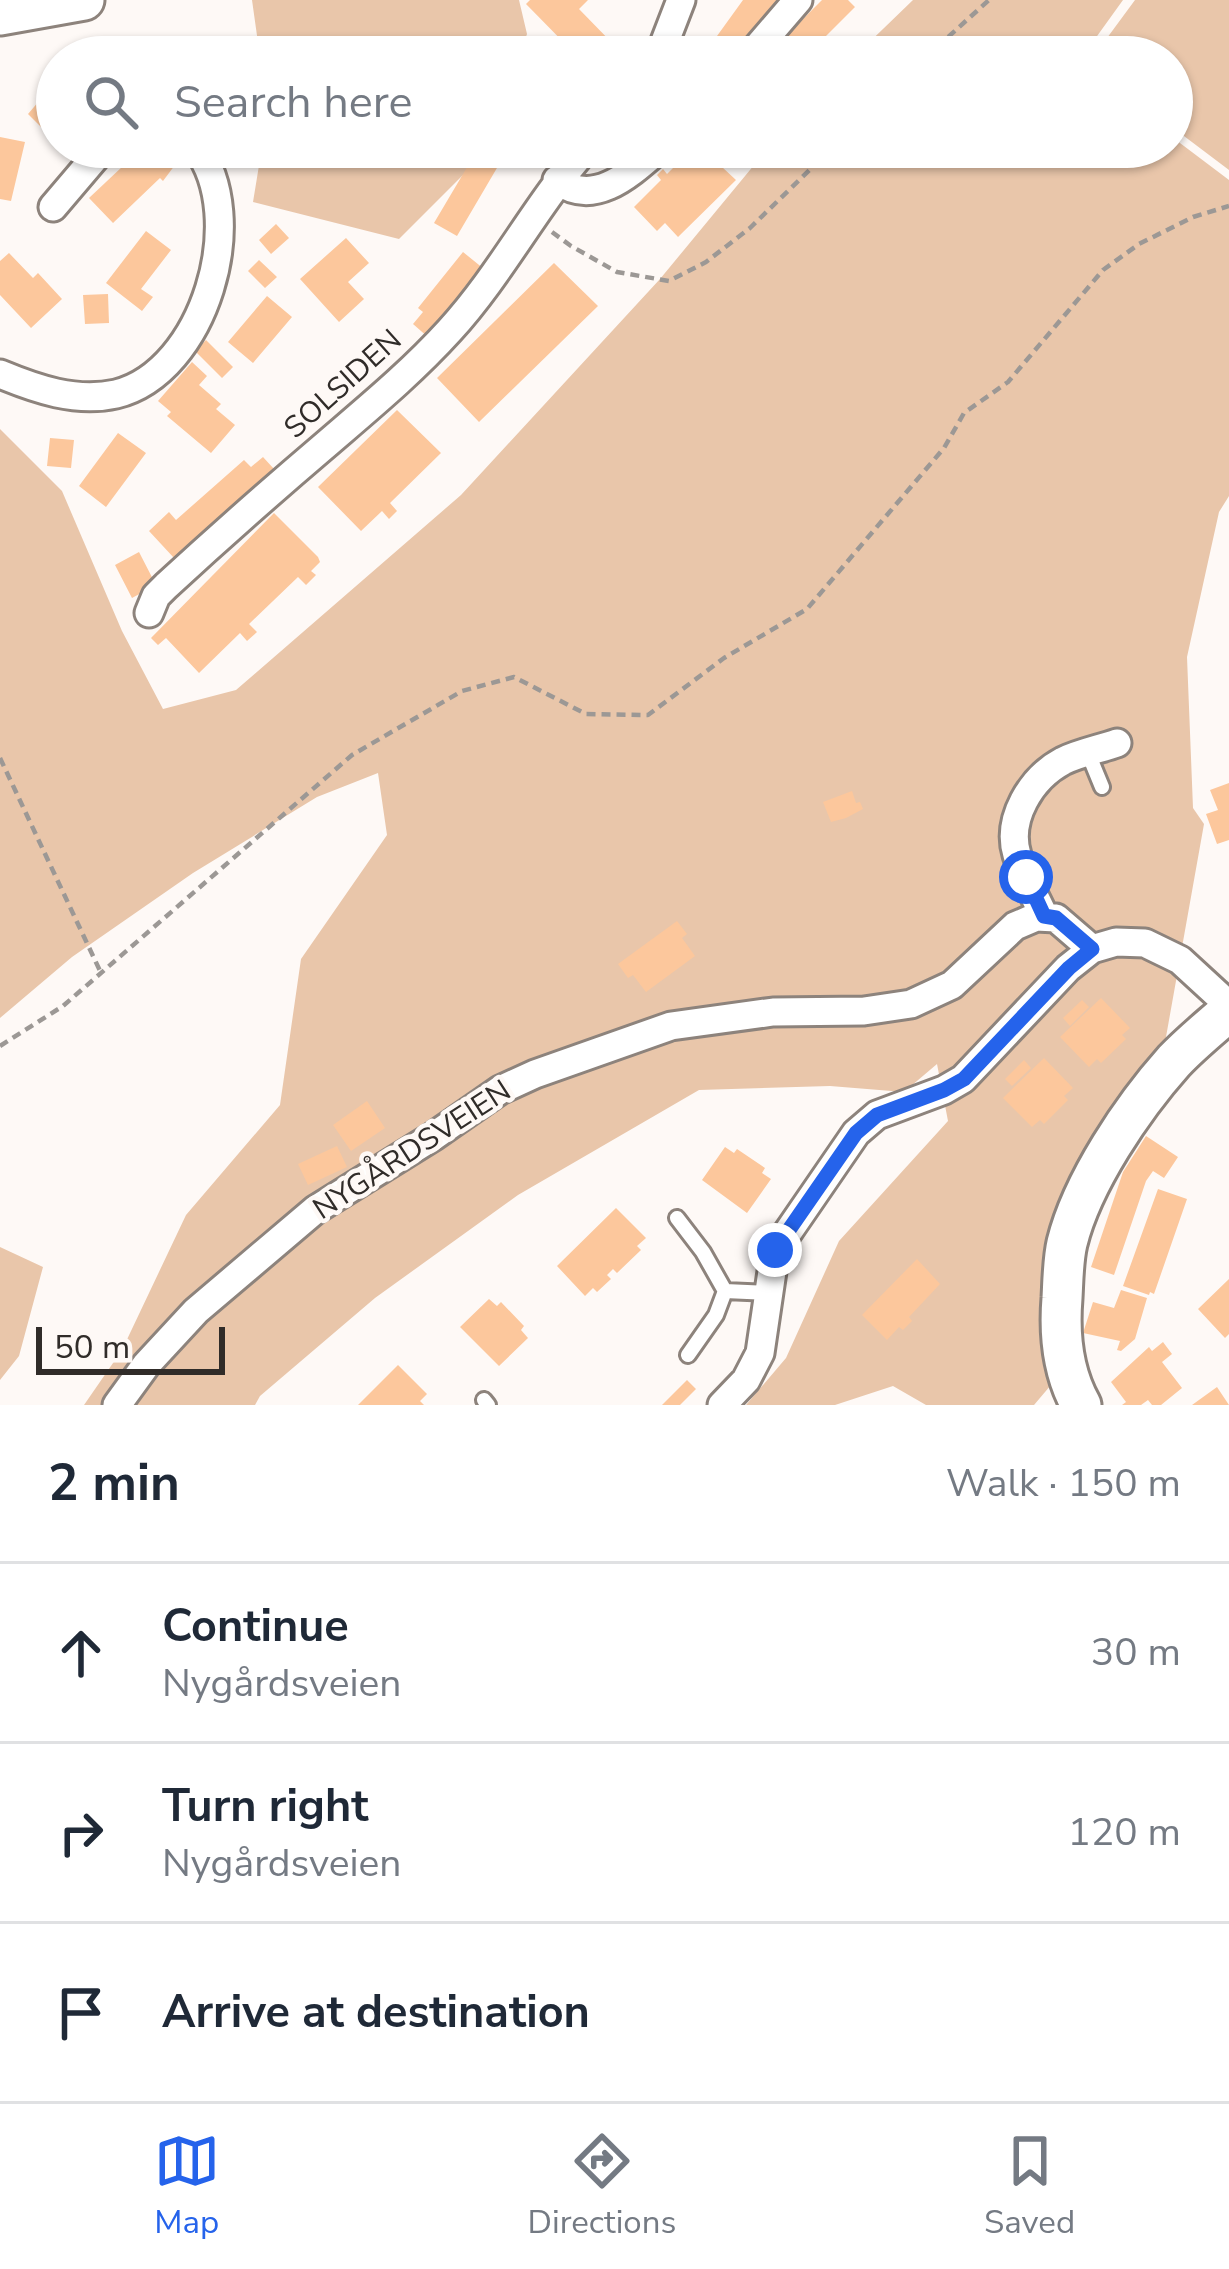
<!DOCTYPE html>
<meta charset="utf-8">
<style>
body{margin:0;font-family:"Nunito Sans",sans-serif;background:#f6f6f7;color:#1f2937}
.scale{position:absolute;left:36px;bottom:30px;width:189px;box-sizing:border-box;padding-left:12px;border:6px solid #302c29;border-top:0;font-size:33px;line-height:42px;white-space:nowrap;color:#302c29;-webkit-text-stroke:9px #fef9f6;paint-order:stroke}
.stop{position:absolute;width:36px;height:36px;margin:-27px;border:9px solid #2563eb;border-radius:50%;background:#fff}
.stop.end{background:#2563eb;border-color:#fff;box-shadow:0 3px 12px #0008}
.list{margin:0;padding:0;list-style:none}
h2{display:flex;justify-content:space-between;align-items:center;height:156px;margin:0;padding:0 48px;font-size:51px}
h2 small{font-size:39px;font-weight:400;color:#747a83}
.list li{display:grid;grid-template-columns:78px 1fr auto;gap:36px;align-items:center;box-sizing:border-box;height:180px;padding:0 48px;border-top:3px solid #e0e1e3}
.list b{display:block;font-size:45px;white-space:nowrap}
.list p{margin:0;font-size:39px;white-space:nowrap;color:#747a83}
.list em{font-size:39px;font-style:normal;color:#747a83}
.icon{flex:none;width:66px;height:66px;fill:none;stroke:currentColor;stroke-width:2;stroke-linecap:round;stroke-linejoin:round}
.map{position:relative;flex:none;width:1229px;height:1405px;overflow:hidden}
.search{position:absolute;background:#fff;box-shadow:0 3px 9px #0004;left:36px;right:36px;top:36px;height:132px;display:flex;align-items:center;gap:30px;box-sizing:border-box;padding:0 42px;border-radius:66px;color:#747a83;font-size:45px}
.sheet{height:696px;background:#fff}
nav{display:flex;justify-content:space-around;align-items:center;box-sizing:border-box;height:168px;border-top:3px solid #e0e1e3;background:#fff;font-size:33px;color:#747a83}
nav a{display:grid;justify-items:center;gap:6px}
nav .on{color:#2563eb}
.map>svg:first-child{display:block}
.green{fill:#e9c6aa}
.building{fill:#fcc79c}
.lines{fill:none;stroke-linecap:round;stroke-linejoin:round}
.lane-casing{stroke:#8d837c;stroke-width:20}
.street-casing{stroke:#8d837c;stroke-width:33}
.secondary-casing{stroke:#8d837c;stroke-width:45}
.path{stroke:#9c9895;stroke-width:4.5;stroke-dasharray:9 6;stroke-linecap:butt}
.lane{stroke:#fff;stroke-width:14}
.street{stroke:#fff;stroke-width:27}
.secondary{stroke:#fff;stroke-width:39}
.route{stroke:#2563eb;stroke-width:15}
.labels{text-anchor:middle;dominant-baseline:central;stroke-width:9;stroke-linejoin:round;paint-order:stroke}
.street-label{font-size:30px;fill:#302c29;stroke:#fef9f6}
</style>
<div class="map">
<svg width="1229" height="1405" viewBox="0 0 1229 1405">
<rect width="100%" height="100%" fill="#fef9f6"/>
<path class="green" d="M 252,0 L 519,0 L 527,34 L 519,57 L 260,57 Z
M 913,0 L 1123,0 L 1082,57 L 854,57 Z
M 1135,0 L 1229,0 L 1229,170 L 1172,127 L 1172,57 L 1093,57 Z
M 1172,137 L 1229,180 L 1229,496 L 1219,512 L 1187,657 L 1193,808 L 1204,824 L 1151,1121 L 1084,1231 L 1062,1372 L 1034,1405 L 926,1405 L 893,1386 L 835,1405 L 746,1405 L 786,1358 L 839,1241 L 948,1121 L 937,1064 L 904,1092 L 830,1086 L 699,1090 L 518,1195 L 375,1298 L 260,1396 L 255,1405 L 84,1405 L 122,1350 L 186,1215 L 280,1105 L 301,959 L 387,835 L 378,773 L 317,797 L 193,873 L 72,957 L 0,1018 L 0,429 L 62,491 L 122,631 L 163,709 L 236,690 L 461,495 L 660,279 L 769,147 L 1172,147 Z
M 262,147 L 485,147 L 482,156 L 399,239 L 253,202 Z
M 0,1247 L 43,1267 L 19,1356 L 0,1380 Z"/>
<path class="building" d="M 530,0 L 588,0 L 579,9 L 617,48 L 607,57 L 578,57 L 526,4 Z
M 743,0 L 777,0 L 737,57 L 709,57 L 704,54 Z
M 822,0 L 848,0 L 855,7 L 805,57 L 765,57 Z
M 57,80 L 57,120 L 46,132 L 28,114 Z
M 0,137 L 25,142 L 11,201 L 0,199 Z
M 479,147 L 504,147 L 500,154 L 504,156 L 457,236 L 434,223 Z
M 694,147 L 717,147 L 730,160 L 722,167 L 736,180 L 678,237 L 665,223 L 657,231 L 634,207 L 661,180 L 657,175 L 663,169 L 667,174 Z
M 153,148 L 175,165 L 163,181 L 160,178 L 113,223 L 89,198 L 140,150 L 145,156 Z
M 276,224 L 289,238 L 271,254 L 259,240 Z
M 146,231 L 171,250 L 141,289 L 153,297 L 142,311 L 106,283 Z
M 346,238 L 369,263 L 348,282 L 364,299 L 339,322 L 300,279 Z
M 463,252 L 484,269 L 429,338 L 413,324 L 423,312 L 418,308 Z
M 9,253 L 33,278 L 38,273 L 62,299 L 31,328 L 0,295 L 0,261 Z
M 259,260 L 277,277 L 265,288 L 248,271 Z
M 554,263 L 598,306 L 479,422 L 437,378 Z
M 108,294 L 109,323 L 85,324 L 83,295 Z
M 267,296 L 292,317 L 253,363 L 228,342 Z
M 206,340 L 233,367 L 222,378 L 195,351 Z
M 192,362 L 207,376 L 199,385 L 221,404 L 216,409 L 235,425 L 211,453 L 167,416 L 171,412 L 158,401 Z
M 397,410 L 441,453 L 390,503 L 397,511 L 389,519 L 382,511 L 361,531 L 318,487 Z
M 118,433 L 146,453 L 106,507 L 79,486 Z
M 50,438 L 74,440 L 71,468 L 47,466 Z
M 263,457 L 274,469 L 174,558 L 149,531 L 169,512 L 176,520 L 244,460 L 251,467 Z
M 274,513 L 318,557 L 320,562 L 311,571 L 316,575 L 306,585 L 298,577 L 249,624 L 257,632 L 247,641 L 240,633 L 199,673 L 166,638 L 158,645 L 151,638 Z
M 139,552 L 156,585 L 132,598 L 115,565 Z
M 1229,783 L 1229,840 L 1217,844 L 1206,814 L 1218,810 L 1210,790 Z
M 852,791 L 856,803 L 860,802 L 863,809 L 846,818 L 831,822 L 823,802 Z
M 677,921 L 687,934 L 682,938 L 695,956 L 646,992 L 633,975 L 628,978 L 618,964 Z
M 1101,998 L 1130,1028 L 1122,1035 L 1126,1039 L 1101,1063 L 1097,1059 L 1089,1067 L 1060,1037 Z
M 1082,1000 L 1089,1007 L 1070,1026 L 1063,1018 Z
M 1044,1058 L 1073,1088 L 1064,1096 L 1068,1100 L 1044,1124 L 1040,1120 L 1032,1127 L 1003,1098 Z
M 1024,1060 L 1031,1068 L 1012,1086 L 1005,1079 Z
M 367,1101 L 385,1128 L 351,1151 L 333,1125 Z
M 1146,1136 L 1178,1157 L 1164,1178 L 1153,1171 L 1146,1181 L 1114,1275 L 1091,1267 L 1123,1172 Z
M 337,1146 L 347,1167 L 308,1185 L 298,1164 Z
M 725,1147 L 734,1153 L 737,1149 L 765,1168 L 762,1173 L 771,1179 L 747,1213 L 702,1180 Z
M 1158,1189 L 1187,1199 L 1154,1294 L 1150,1292 L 1149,1295 L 1123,1286 Z
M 616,1208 L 646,1238 L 637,1246 L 641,1250 L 617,1273 L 613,1269 L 607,1275 L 611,1279 L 597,1292 L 593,1288 L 585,1296 L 557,1266 Z
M 917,1259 L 940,1284 L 909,1317 L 912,1321 L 903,1330 L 899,1327 L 887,1340 L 862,1315 Z
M 1229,1279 L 1229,1334 L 1225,1338 L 1198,1309 Z
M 1121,1290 L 1147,1298 L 1135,1339 L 1121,1351 L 1117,1350 L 1120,1341 L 1083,1333 L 1093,1302 L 1114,1308 Z
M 489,1299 L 497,1306 L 501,1302 L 524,1326 L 521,1330 L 528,1338 L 499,1366 L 460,1327 Z
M 1163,1342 L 1172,1354 L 1162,1362 L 1182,1388 L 1161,1405 L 1152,1405 L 1148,1400 L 1141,1405 L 1122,1405 L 1126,1402 L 1111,1382 L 1149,1347 L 1152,1351 Z
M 398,1365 L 427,1394 L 420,1401 L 424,1405 L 358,1405 Z
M 687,1380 L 696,1389 L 680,1405 L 662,1405 Z
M 1217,1387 L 1229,1405 L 1192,1405 Z"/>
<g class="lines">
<g class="lane-casing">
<path id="lane" d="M 1088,753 L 1102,787
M 677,1218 L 703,1252 L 725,1291 L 716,1315 L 688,1355
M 725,1291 L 769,1293
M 484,1400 L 488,1405"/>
</g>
<g class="street-casing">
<path id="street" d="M 659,57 L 681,0
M 749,57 L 798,0
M 557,180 C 595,209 632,172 661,147
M 53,207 L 104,147
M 0,374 C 36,389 76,403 116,394 C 205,372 250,217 196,147
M 149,613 L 156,596 L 166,586 C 217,539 269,493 323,447 C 367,409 411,373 450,330 C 502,273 536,204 587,147
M 1044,916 C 1035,896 1023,876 1017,855 C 1006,819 1031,778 1063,761 C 1079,753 1100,749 1117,743
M 117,1405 L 146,1365 L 196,1311 L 315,1210 L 434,1136 L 500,1090 L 535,1074 L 671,1026 L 773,1012 L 864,1011 L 911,1004 L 952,985 L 1015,926 L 1036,917 L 1056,918 L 1092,949
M 722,1405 L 746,1380 L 760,1353 L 775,1251 L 856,1133 L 877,1115 L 944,1090 L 963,1079 L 1068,968 L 1092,949 L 1116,942 L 1145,943 L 1180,960 L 1229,1005"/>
</g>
<g class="secondary-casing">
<path id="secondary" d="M 0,15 L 84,0
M 1081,1405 C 1063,1373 1059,1335 1062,1298 C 1063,1280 1063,1260 1067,1243 C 1082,1182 1133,1107 1174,1061 C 1191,1043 1211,1027 1229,1011"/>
</g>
<path class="path" d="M 926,57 L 989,0
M 552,232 L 571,246 L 617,272 L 669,281 L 706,262 L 750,228 L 833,147
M 0,758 L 101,973
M 0,1046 L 63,1006 L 352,755 L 462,691 L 514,677 L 586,714 L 648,715 L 724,658 L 807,609 L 944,448 L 964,413 L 1008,382 L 1103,270 L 1139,244 L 1193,217 L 1229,206"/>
<use href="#lane" class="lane"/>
<use href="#street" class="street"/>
<use href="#secondary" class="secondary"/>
</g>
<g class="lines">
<path class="route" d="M 775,1250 L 856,1133 L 877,1115 L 944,1090 L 964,1079 L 1069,968 L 1092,949 L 1056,918 L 1044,916 L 1026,877"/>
</g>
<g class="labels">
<g class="street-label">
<text transform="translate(343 384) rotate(-42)">SOLSIDEN</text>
<text transform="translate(412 1150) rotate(-33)">NYGÅRDSVEIEN</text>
</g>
</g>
</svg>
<div class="scale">50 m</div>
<div class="stop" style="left:1026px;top:877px"></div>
<div class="stop end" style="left:775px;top:1250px"></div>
<div class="search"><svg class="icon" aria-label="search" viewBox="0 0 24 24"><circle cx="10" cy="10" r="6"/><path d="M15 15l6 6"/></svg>Search here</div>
</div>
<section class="sheet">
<h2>2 min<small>Walk · 150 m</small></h2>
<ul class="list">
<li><svg class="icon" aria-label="ahead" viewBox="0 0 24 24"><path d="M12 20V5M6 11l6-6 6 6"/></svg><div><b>Continue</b><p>Nygårdsveien</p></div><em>30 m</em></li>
<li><svg class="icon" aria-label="right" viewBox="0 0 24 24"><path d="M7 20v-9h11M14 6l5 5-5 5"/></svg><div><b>Turn right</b><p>Nygårdsveien</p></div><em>120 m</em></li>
<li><svg class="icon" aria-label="arrive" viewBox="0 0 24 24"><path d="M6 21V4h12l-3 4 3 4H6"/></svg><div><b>Arrive at destination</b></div></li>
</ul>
</section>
<nav>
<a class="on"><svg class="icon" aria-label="map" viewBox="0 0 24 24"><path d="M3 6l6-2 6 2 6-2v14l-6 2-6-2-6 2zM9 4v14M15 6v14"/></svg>Map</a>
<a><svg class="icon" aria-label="directions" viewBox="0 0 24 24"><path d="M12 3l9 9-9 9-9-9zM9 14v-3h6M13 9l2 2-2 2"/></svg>Directions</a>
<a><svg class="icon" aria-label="saved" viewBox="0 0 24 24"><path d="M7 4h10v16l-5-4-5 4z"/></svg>Saved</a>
</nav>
